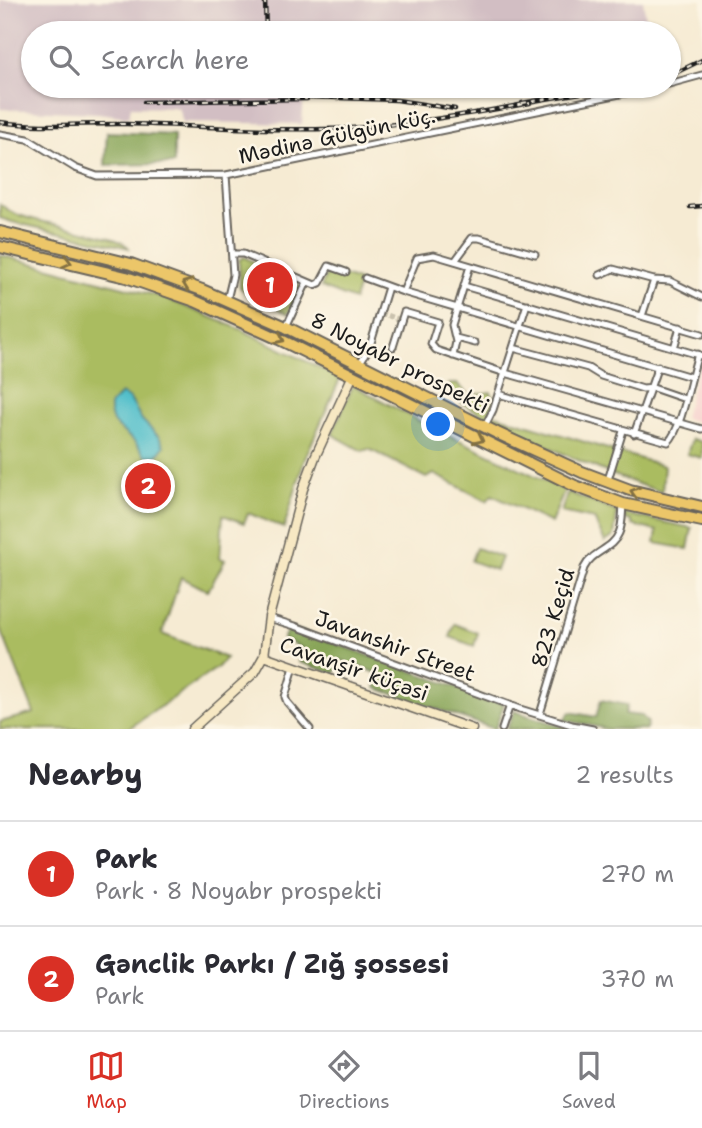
<!DOCTYPE html>
<meta charset="utf-8">
<style>
body{margin:0;font-family:"Shantell Sans",sans-serif;background:#f7f7f7;color:#2b2b33}
.you{position:absolute;left:439px;top:425px;width:24px;height:24px;margin:-18px;border:5px solid #fff;border-radius:50%;background:#1a73e8;box-shadow:0 0 0 10px #1a73e833}
.badge{display:grid;place-items:center;width:46px;height:46px;border-radius:50%;background:#d93025;color:#fff;font-size:23px;font-weight:700}
.pin{position:absolute;translate:-50% -50%;border:4px solid #fff;box-shadow:0 2px 7px #0006}
.list{margin:0;padding:0;list-style:none}
h2{display:flex;justify-content:space-between;align-items:center;height:91px;margin:0;padding:0 28px;font-size:30px}
h2 small{font-size:23px;font-weight:400;color:#7c7c81}
.list li{display:grid;grid-template-columns:46px 1fr auto;gap:21px;align-items:center;box-sizing:border-box;height:105px;padding:0 28px;border-top:2px solid #e1e1e2}
.list b{display:block;font-size:26px;white-space:nowrap}
.list p{margin:0;font-size:23px;white-space:nowrap;color:#7c7c81}
.list em{font-size:23px;font-style:normal;color:#7c7c81}
.icon{flex:none;width:38px;height:38px;fill:none;stroke:currentColor;stroke-width:2;stroke-linecap:round;stroke-linejoin:round}
.map{position:relative;flex:none;width:702px;height:729px;overflow:hidden}
.search{position:absolute;background:#fff;box-shadow:0 2px 5px #0004;left:21px;right:21px;top:21px;height:77px;display:flex;align-items:center;gap:18px;box-sizing:border-box;padding:0 24px;border-radius:38px;color:#7c7c81;font-size:26px}
.sheet{height:301px;background:#fff}
nav{display:flex;justify-content:space-around;align-items:center;box-sizing:border-box;height:98px;border-top:2px solid #e1e1e2;background:#fff;font-size:19px;color:#7c7c81}
nav a{display:grid;justify-items:center;gap:4px}
nav .on{color:#d93025}
.map>svg:first-child{display:block}
.built{fill:#f7d0cd}
.industrial{fill:#d2bec3}
.green{fill:#aabc60;stroke:#636c3e;stroke-width:2}
.forest{fill:#87a456;stroke:#526039;stroke-width:2}
.water{fill:#52bfcb;stroke:#376e74;stroke-width:2}
.lines{fill:none;stroke-linecap:round;stroke-linejoin:round}
.street-tunnel{stroke:#cac2ae;stroke-width:5;stroke-dasharray:5 2.5;stroke-linecap:butt}
.street-casing{stroke:#68645c;stroke-width:9}
.secondary-casing{stroke:#68645c;stroke-width:11}
.highway-casing{stroke:#68645c;stroke-width:14}
.street{stroke:#fff;stroke-width:5}
.secondary{stroke:#f7e8c3;stroke-width:8}
.highway{stroke:#ecc669;stroke-width:10}
.rail-casing{stroke:#1c1c1c;stroke-width:4.5}
.rail{stroke:#fcf5e5;stroke-width:2;stroke-dasharray:5;stroke-linecap:butt}
.oneway{stroke:#847142}
.labels{text-anchor:middle;dominant-baseline:central;stroke-width:5;stroke-linejoin:round;paint-order:stroke}
.street-label{font-size:21px;fill:#1c1c1c;stroke:#fcf5e5}
</style>
<div class="map">
<svg width="702" height="729" viewBox="0 0 702 729">
<rect width="100%" height="100%" fill="#fcf5e5"/>
<filter id="ink" filterUnits="userSpaceOnUse"><feTurbulence type="fractalNoise" baseFrequency=".0143" numOctaves="2"/><feDisplacementMap in="SourceGraphic" scale="14" xChannelSelector="R" yChannelSelector="G"/><feConvolveMatrix kernelMatrix="1 2 1 2 8 2 1 2 1" color-interpolation-filters="sRGB"/></filter>
<filter id="wash" filterUnits="userSpaceOnUse"><feTurbulence type="fractalNoise" baseFrequency=".00686" numOctaves="4" result="noise"/><feDisplacementMap in="SourceGraphic" scale="28" xChannelSelector="R" yChannelSelector="G"/><feGaussianBlur stdDeviation="1.57" result="paint"/><feColorMatrix in="noise" values="0 0 0 0 0 0 0 0 0 0 0 0 0 0 0 0 0 1.4 0 .05"/><feComposite in="paint" operator="in"/></filter>
<g filter="url(#wash)">
<rect width="100%" height="100%" fill="#f6ebd3"/>
<path class="built" d="M 700,359 L 702,360 L 702,423 L 684,418 Z"/>
<path class="industrial" d="M 0,0 L 643,0 L 648,33 L 33,33 L 33,86 L 599,86 L 544,97 L 476,101 L 447,96 L 304,94 L 302,124 L 183,122 L 178,108 L 131,107 L 129,117 L 98,113 L 0,109 Z"/>
<path class="green" d="M 0,204 C 4,207 9,211 14,213 C 37,224 118,233 129,248 L 12,222 L 0,218 Z
M 0,255 L 162,297 L 242,330 L 337,376 L 340,379 L 305,458 L 284,528 L 248,513 L 244,523 L 223,515 L 220,558 L 225,560 L 208,591 L 181,577 L 162,634 L 226,658 L 218,667 L 128,729 L 0,729 L 0,722 L 34,713 L 0,627 Z
M 244,257 L 302,287 L 288,314 L 247,294 L 240,287 L 239,260 Z
M 328,270 L 360,282 L 354,300 L 321,287 Z
M 449,384 L 457,384 L 469,395 L 491,392 L 494,399 L 489,413 L 664,466 L 662,492 C 592,470 526,437 461,403 L 462,398 L 447,390 Z
M 353,385 L 423,423 L 565,490 L 551,523 L 492,495 L 487,501 L 434,474 L 426,478 L 369,449 L 362,451 L 332,434 Z
M 692,439 L 702,442 L 702,458 L 687,454 Z
M 568,492 L 617,512 L 614,536 L 605,542 L 594,519 L 561,512 Z
M 625,514 L 692,528 L 688,549 L 655,543 L 657,531 L 632,525 L 632,521 L 624,519 Z
M 476,548 L 501,557 L 496,570 L 471,561 Z
M 455,624 L 478,633 L 474,646 L 450,637 Z"/>
<path class="forest" d="M 107,132 L 174,135 L 174,164 L 105,165 Z
M 289,627 L 504,704 L 495,729 L 376,688 L 380,674 L 340,660 L 335,674 L 299,662 L 302,648 L 283,639 Z
M 601,700 L 627,705 L 625,714 L 642,716 L 648,723 L 646,729 L 608,729 L 564,720 L 570,712 L 596,717 Z
M 514,711 L 570,729 L 507,729 Z"/>
<path class="water" d="M 121,394 L 130,399 L 142,420 L 159,437 L 164,446 L 157,456 L 146,456 L 134,441 L 114,424 L 110,413 L 110,405 Z"/>
</g>
<g filter="url(#ink)">
<g class="lines">
<path class="street-tunnel" d="M 381,313 L 401,320"/>
<g class="street-casing">
<path id="street" d="M 669,84 L 702,75
M 0,134 L 28,139 L 75,168 L 97,176 L 226,175 L 233,275 L 227,300
M 226,175 L 659,86
M 232,254 L 243,254 L 315,285 L 320,283 L 329,266 L 346,272
M 455,261 L 472,238 L 479,238 L 535,254
M 600,275 L 613,269 L 654,280 L 670,281 L 702,297
M 365,278 L 403,292 L 691,377
M 464,286 L 702,356
M 403,292 L 417,258 L 434,255 L 702,334
M 642,316 L 654,280
M 286,327 L 307,282
M 456,338 L 475,343
M 393,347 L 404,312 L 438,322 L 431,344 L 436,350 L 505,373 L 702,429
M 513,348 L 588,368 L 601,376 L 643,389 L 653,388 L 685,399
M 674,348 L 680,327
M 453,356 L 456,342 L 452,325 L 470,266
M 360,363 L 370,346 L 388,287
M 498,394 L 668,442 C 682,430 691,375 698,354
M 485,426 L 493,410 L 527,304
M 634,434 L 658,366
M 607,483 L 623,431
M 269,618 L 295,626 L 520,709 L 572,725 L 593,729
M 294,667 L 285,697 L 287,702 L 310,729
M 540,714 L 584,568 C 592,551 612,550 619,533 C 623,524 622,513 623,504
M 502,729 L 510,705"/>
</g>
<g class="secondary-casing">
<path id="secondary" d="M 264,656 L 472,729
M 192,729 L 255,672 L 264,656 L 269,617 L 303,489 L 315,457 L 353,375"/>
</g>
<g class="highway-casing">
<path id="highway" d="M 0,232 L 131,264 L 202,290 L 286,327 L 497,433 L 582,472 L 630,490 L 702,507
M 0,247 L 126,277 L 195,301 L 279,339 L 575,486 L 623,504 L 702,521"/>
</g>
<use href="#street" class="street"/>
<use href="#secondary" class="secondary"/>
<use href="#highway" class="highway"/>
<g class="rail-casing">
<path id="rail" d="M 265,0 L 266,33
M 669,76 L 702,60
M 287,86 L 299,94 L 310,97 L 397,100 L 455,109
M 144,102 L 307,99
M 522,103 L 621,86
M 0,122 C 43,128 84,123 127,124 C 207,126 287,133 367,127 C 421,122 478,113 530,103
M 690,207 L 702,206"/>
</g>
<use href="#rail" class="rail"/>
</g>
<defs><path id="oneway-chevron" d="M-2-3.5L2.5 0L-2 3.5" fill="none" stroke-width="1.6" stroke-linecap="round" stroke-linejoin="round" transform="scale(1.75)"/></defs>
<g class="oneway">
<use href="#oneway-chevron" transform="translate(67 262) rotate(14)"/>
<use href="#oneway-chevron" transform="translate(187 284) rotate(-159)"/>
<use href="#oneway-chevron" transform="translate(280 339) rotate(26)"/>
<use href="#oneway-chevron" transform="translate(479 439) rotate(27)"/>
<use href="#oneway-chevron" transform="translate(635 492) rotate(-163)"/>
</g>
</g>
<g class="labels">
<g class="street-label">
<text transform="translate(337 136) rotate(-12)">Mədinə Gülgün küç.</text>
<text transform="translate(400 363) rotate(27)">8 Noyabr prospekti</text>
<text transform="translate(553 618) rotate(-73)">823 Keçid</text>
<text transform="translate(395 646) rotate(20)">Javanshir Street</text>
<text transform="translate(354 669) rotate(19)">Cavanşir küçəsi</text>
</g>
</g>
</svg>
<div class="you"></div>
<div class="pin badge" style="left:270px;top:285px">1</div>
<div class="pin badge" style="left:148px;top:486px">2</div>
<div class="search"><svg class="icon" aria-label="search" viewBox="0 0 24 24"><circle cx="10" cy="10" r="6"/><path d="M15 15l6 6"/></svg>Search here</div>
</div>
<section class="sheet">
<h2>Nearby<small>2 results</small></h2>
<ul class="list">
<li><span class="badge">1</span><div><b>Park</b><p>Park · 8 Noyabr prospekti</p></div><em>270 m</em></li>
<li><span class="badge">2</span><div><b>Gənclik Parkı / Zığ şossesi</b><p>Park</p></div><em>370 m</em></li>
</ul>
</section>
<nav>
<a class="on"><svg class="icon" aria-label="map" viewBox="0 0 24 24"><path d="M3 6l6-2 6 2 6-2v14l-6 2-6-2-6 2zM9 4v14M15 6v14"/></svg>Map</a>
<a><svg class="icon" aria-label="directions" viewBox="0 0 24 24"><path d="M12 3l9 9-9 9-9-9zM9 14v-3h6M13 9l2 2-2 2"/></svg>Directions</a>
<a><svg class="icon" aria-label="saved" viewBox="0 0 24 24"><path d="M7 4h10v16l-5-4-5 4z"/></svg>Saved</a>
</nav>
